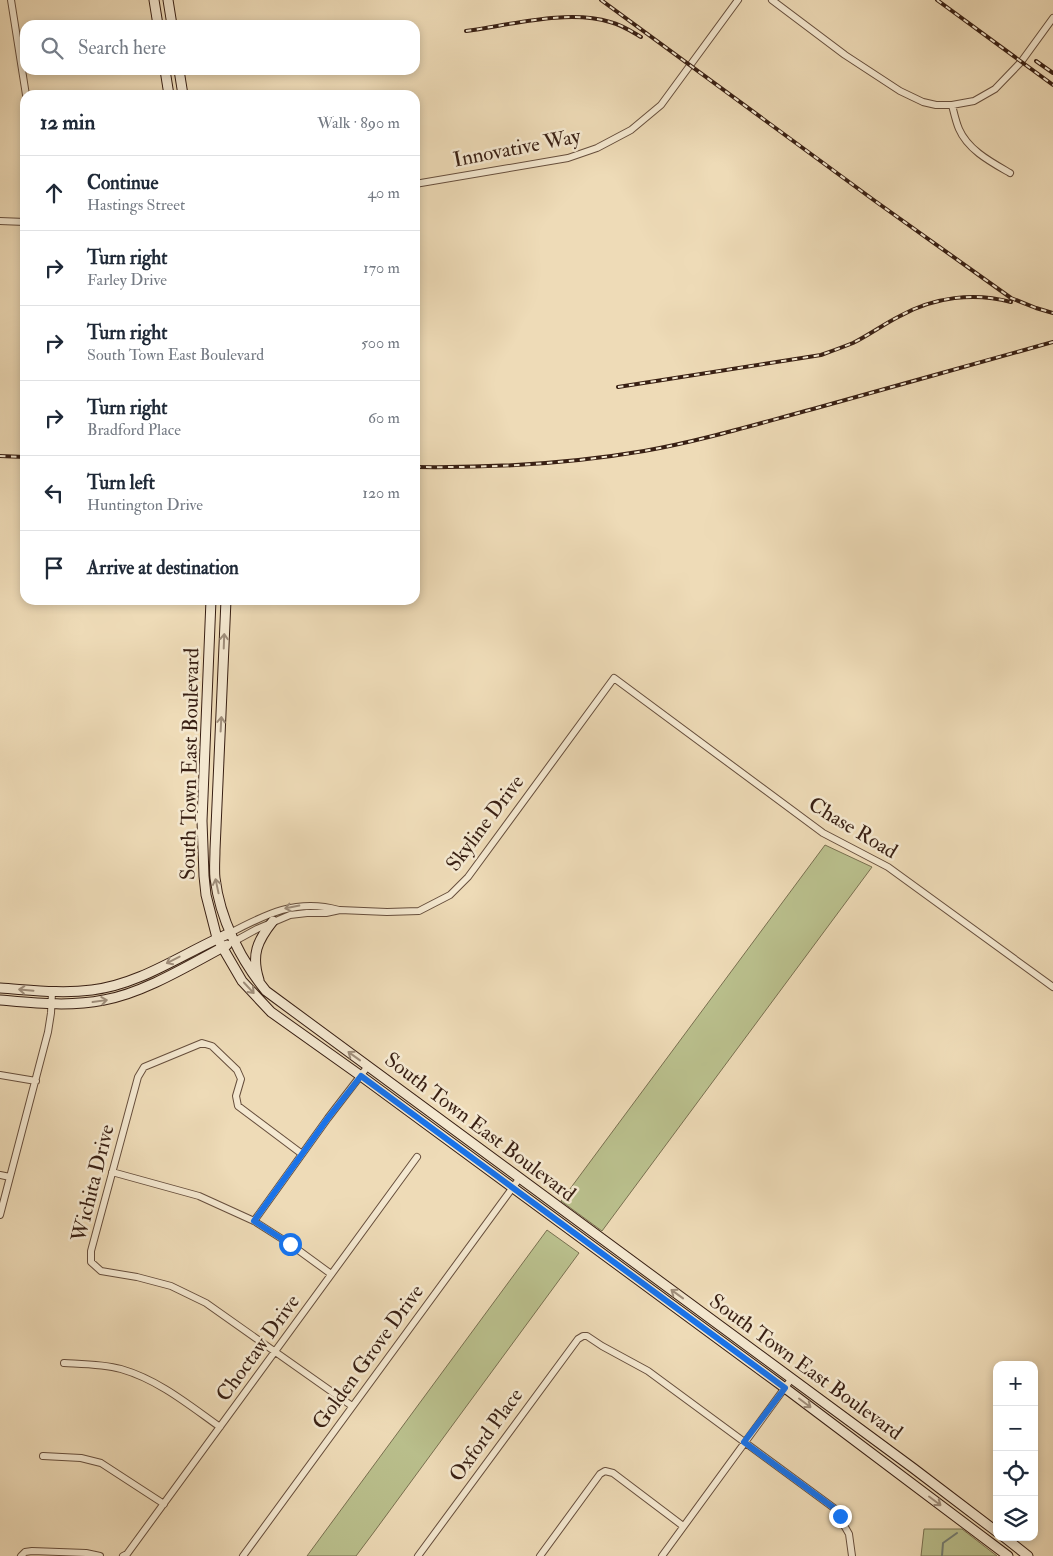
<!DOCTYPE html>
<meta charset="utf-8">
<style>
body{margin:0;font-family:"IM FELL Double Pica",serif;background:#f2f2f3;color:#1f2937}
.controls{position:absolute;right:15px;bottom:15px;display:grid;overflow:hidden;border-radius:10px;box-shadow:0 2px 8px #0003}
.controls button{width:45px;height:45px;display:grid;place-items:center;padding:0;border:0;border-bottom:1px solid #e0e1e3;background:#fff;color:#1f2937;font:25px sans-serif}
.stop{position:absolute;width:15px;height:15px;margin:-11px;border:4px solid #1a73e8;border-radius:50%;background:#fff}
.stop.end{background:#1a73e8;border-color:#fff;box-shadow:0 1px 5px #0008}
.list{margin:0;padding:0;list-style:none}
h2{display:flex;justify-content:space-between;align-items:center;height:65px;margin:0;padding:0 20px;font-size:21px}
h2 small{font-size:16px;font-weight:400;color:#747a83}
.list li{display:grid;grid-template-columns:32px 1fr auto;gap:15px;align-items:center;box-sizing:border-box;height:75px;padding:0 20px;border-top:1px solid #e0e1e3}
.list b{display:block;font-size:19px;white-space:nowrap}
.list p{margin:0;font-size:16px;white-space:nowrap;color:#747a83}
.list em{font-size:16px;font-style:normal;color:#747a83}
.icon{flex:none;width:28px;height:28px;fill:none;stroke:currentColor;stroke-width:2;stroke-linecap:round;stroke-linejoin:round}
.map{position:relative;flex:none;width:1053px;height:1556px;overflow:hidden}
.search{position:absolute;background:#fff;box-shadow:0 2px 8px #0003;left:20px;top:20px;width:400px;height:55px;display:flex;align-items:center;gap:12px;box-sizing:border-box;padding:0 18px;border-radius:15px;color:#747a83;font-size:19px}
.panel{position:absolute;background:#fff;box-shadow:0 2px 8px #0003;left:20px;top:90px;width:400px;height:515px;border-radius:15px}
.map>svg:first-child{display:block}
.green{fill:#bac08d;stroke:#797050}
.lines{fill:none;stroke-linecap:round;stroke-linejoin:round}
.stream{stroke:#737d73;stroke-width:2}
.minor-casing{stroke:#664e3c;stroke-width:8}
.secondary-casing{stroke:#381f13;stroke-width:11}
.minor{stroke:#f4e8d0;stroke-width:6}
.secondary{stroke:#f4e8d0;stroke-width:9}
.rail-casing{stroke:#381f13;stroke-width:4}
.rail{stroke:#f4e8d0;stroke-width:2;stroke-dasharray:5.5;stroke-linecap:butt}
.oneway{stroke:#9f8e7b}
.route{stroke:#1a73e8;stroke-width:6}
.labels{text-anchor:middle;dominant-baseline:central;stroke-width:5;stroke-linejoin:round;paint-order:stroke}
.street-label{font-size:21px;fill:#381f13;stroke:#f4e8d0}
</style>
<div class="map">
<svg width="1053" height="1556" viewBox="0 0 1053 1556">
<rect width="100%" height="100%" fill="#eedbb7"/>
<filter id="stains"><feTurbulence type="fractalNoise" baseFrequency=".004" numOctaves="4"/><feColorMatrix values="0 0 0 0 .2 0 0 0 0 .09 0 0 0 0 .02 0 0 0 .5 -.17"/></filter>
<radialGradient id="worn" r=".72"><stop offset=".6" stop-color="#630" stop-opacity="0"/><stop offset="1" stop-color="#630" stop-opacity=".3"/></radialGradient>
<path class="green" d="M 825,845 L 872,867 L 602,1231 L 561,1201 Z
M 547,1230 L 579,1253 L 374,1532 L 356,1556 L 307,1556 Z
M 924,1529 L 962,1529 L 997,1556 L 921,1556 Z"/>
<g class="lines">
<path class="stream" d="M 942,1556 L 943,1543 L 957,1533"/>
<g class="minor-casing">
<path id="minor" d="M 11,0 L 26,95
M 772,0 L 845,55 L 900,91 L 923,102 L 936,105 L 952,105 L 974,101 L 995,89 L 1021,62 L 1053,18
M 952,105 C 954,113 956,122 959,129 C 968,150 991,162 1010,173
M 415,184 L 568,158 L 597,148 L 631,130 L 661,105 L 738,0
M 0,221 L 25,222
M 230,933 C 266,914 297,898 339,910
M 235,941 L 257,929 L 290,915 L 307,913 L 326,913 L 340,910 L 387,912 L 419,911 L 450,895 L 468,877 L 614,678 L 823,833 L 888,867 L 1053,987
M 0,1075 L 36,1081
M 302,1154 L 238,1106 L 236,1096 L 241,1079 L 237,1070 L 212,1046 L 202,1043 L 144,1067 L 138,1077 L 91,1251 L 91,1262 L 101,1271 L 137,1277 L 171,1286 L 206,1303 L 352,1406
M 112,1172 L 199,1196 L 254,1221 L 290,1244 L 331,1274
M 0,1175 L 10,1177
M 0,1215 L 48,1032 L 51,1013 L 52,992
M 254,1221 L 328,1118 L 368,1066
M 64,1363 C 83,1364 103,1364 121,1369 C 159,1380 189,1405 220,1427
M 43,1456 L 81,1458 L 101,1463 L 164,1504
M 21,1556 L 25,1552 L 32,1551 L 86,1553 L 100,1556
M 123,1556 L 127,1554 L 417,1157
M 243,1556 L 519,1179
M 418,1556 L 578,1339 L 583,1336 L 587,1336 L 602,1346 L 648,1371 L 834,1508 L 849,1534 L 852,1556
M 540,1556 L 600,1474 L 605,1471 L 613,1473 L 683,1526
M 662,1556 L 792,1378"/>
</g>
<g class="secondary-casing">
<path id="secondary" d="M 154,0 L 158,25
M 168,0 L 172,25
M 165,70 L 169,95
M 179,70 L 183,95
M 211,600 L 202,821 L 204,876 L 206,895 L 217,938 L 242,981 L 271,1012 L 361,1076 L 785,1388 L 1008,1556
M 226,600 L 215,850 C 215,859 214,869 215,878 C 220,919 240,959 266,991 L 913,1468 L 997,1532
M 259,980 C 251,955 257,941 273,921
M 0,988 C 31,990 61,994 92,990 C 142,984 185,952 230,933
M 0,1000 C 35,1003 69,1007 104,1000 C 144,993 191,964 227,945
M 1004,1537 L 1028,1556"/>
</g>
<use href="#minor" class="minor"/>
<use href="#secondary" class="secondary"/>
<g class="rail-casing">
<path id="rail" d="M 601,0 L 875,201 L 1011,298 L 1036,308 L 1053,313
M 937,0 L 1053,85
M 466,31 C 510,25 568,9 610,22 C 622,25 631,31 641,37
M 1036,61 L 1053,73
M 618,387 L 821,355 C 832,351 843,347 853,343 C 869,335 884,324 900,316 C 934,297 974,292 1011,302
M 0,456 L 25,457
M 415,467 C 492,468 568,464 644,451 C 701,441 757,424 813,409 C 893,387 973,364 1053,342"/>
</g>
<use href="#rail" class="rail"/>
</g>
<defs><path id="oneway-shaft" d="M-6 0H5M1.5-3L5.5 0L1.5 3" fill="none" stroke-width="1.6" stroke-linecap="round" stroke-linejoin="round" transform="scale(1.25)"/></defs>
<g class="oneway">
<use href="#oneway-shaft" transform="translate(224 641) rotate(-88)"/>
<use href="#oneway-shaft" transform="translate(221 724) rotate(-87)"/>
<use href="#oneway-shaft" transform="translate(217 886) rotate(-102)"/>
<use href="#oneway-shaft" transform="translate(292 907) rotate(169)"/>
<use href="#oneway-shaft" transform="translate(173 960) rotate(153)"/>
<use href="#oneway-shaft" transform="translate(249 988) rotate(47)"/>
<use href="#oneway-shaft" transform="translate(26 990) rotate(-175)"/>
<use href="#oneway-shaft" transform="translate(100 1001) rotate(-8)"/>
<use href="#oneway-shaft" transform="translate(354 1056) rotate(-144)"/>
<use href="#oneway-shaft" transform="translate(677 1294) rotate(-144)"/>
<use href="#oneway-shaft" transform="translate(805 1403) rotate(37)"/>
<use href="#oneway-shaft" transform="translate(935 1501) rotate(37)"/>
</g>
<g class="lines">
<path class="route" d="M 290,1244 L 254,1221 L 328,1118 L 361,1076 L 785,1388 L 744,1442 L 834,1508 L 840,1516"/>
</g>
<g class="labels">
<g class="street-label">
<text transform="translate(517 148) rotate(-11)">Innovative Way</text>
<text transform="translate(190 764) rotate(-89)">South Town East Boulevard</text>
<text transform="translate(485 823) rotate(-53)">Skyline Drive</text>
<text transform="translate(853 828) rotate(31)">Chase Road</text>
<text transform="translate(480 1127) rotate(37)">South Town East Boulevard</text>
<text transform="translate(93 1183) rotate(-76)">Wichita Drive</text>
<text transform="translate(258 1348) rotate(-54)">Choctaw Drive</text>
<text transform="translate(368 1357) rotate(-54)">Golden Grove Drive</text>
<text transform="translate(806 1367) rotate(36)">South Town East Boulevard</text>
<text transform="translate(486 1435) rotate(-54)">Oxford Place</text>
</g>
</g>
<rect width="100%" height="100%" filter="url(#stains)"/>
<rect width="100%" height="100%" fill="url(#worn)"/>
</svg>
<div class="controls">
<button>+</button>
<button>−</button>
<button><svg class="icon" aria-label="locate" viewBox="0 0 24 24"><circle cx="12" cy="12" r="6"/><path d="M12 2v4M12 18v4M2 12h4M18 12h4"/></svg></button>
<button><svg class="icon" aria-label="layers" viewBox="0 0 24 24"><path d="M12 4l9 5-9 5-9-5zM3 14l9 5 9-5"/></svg></button>
</div>
<div class="stop" style="left:290px;top:1244px"></div>
<div class="stop end" style="left:840px;top:1516px"></div>
<div class="search"><svg class="icon" aria-label="search" viewBox="0 0 24 24"><circle cx="10" cy="10" r="6"/><path d="M15 15l6 6"/></svg>Search here</div>
<section class="panel">
<h2>12 min<small>Walk · 890 m</small></h2>
<ul class="list">
<li><svg class="icon" aria-label="ahead" viewBox="0 0 24 24"><path d="M12 20V5M6 11l6-6 6 6"/></svg><div><b>Continue</b><p>Hastings Street</p></div><em>40 m</em></li>
<li><svg class="icon" aria-label="right" viewBox="0 0 24 24"><path d="M7 20v-9h11M14 6l5 5-5 5"/></svg><div><b>Turn right</b><p>Farley Drive</p></div><em>170 m</em></li>
<li><svg class="icon" aria-label="right" viewBox="0 0 24 24"><path d="M7 20v-9h11M14 6l5 5-5 5"/></svg><div><b>Turn right</b><p>South Town East Boulevard</p></div><em>500 m</em></li>
<li><svg class="icon" aria-label="right" viewBox="0 0 24 24"><path d="M7 20v-9h11M14 6l5 5-5 5"/></svg><div><b>Turn right</b><p>Bradford Place</p></div><em>60 m</em></li>
<li><svg class="icon" aria-label="left" viewBox="0 0 24 24"><path d="M17 20v-9H6M10 6l-5 5 5 5"/></svg><div><b>Turn left</b><p>Huntington Drive</p></div><em>120 m</em></li>
<li><svg class="icon" aria-label="arrive" viewBox="0 0 24 24"><path d="M6 21V4h12l-3 4 3 4H6"/></svg><div><b>Arrive at destination</b></div></li>
</ul>
</section>
</div>
